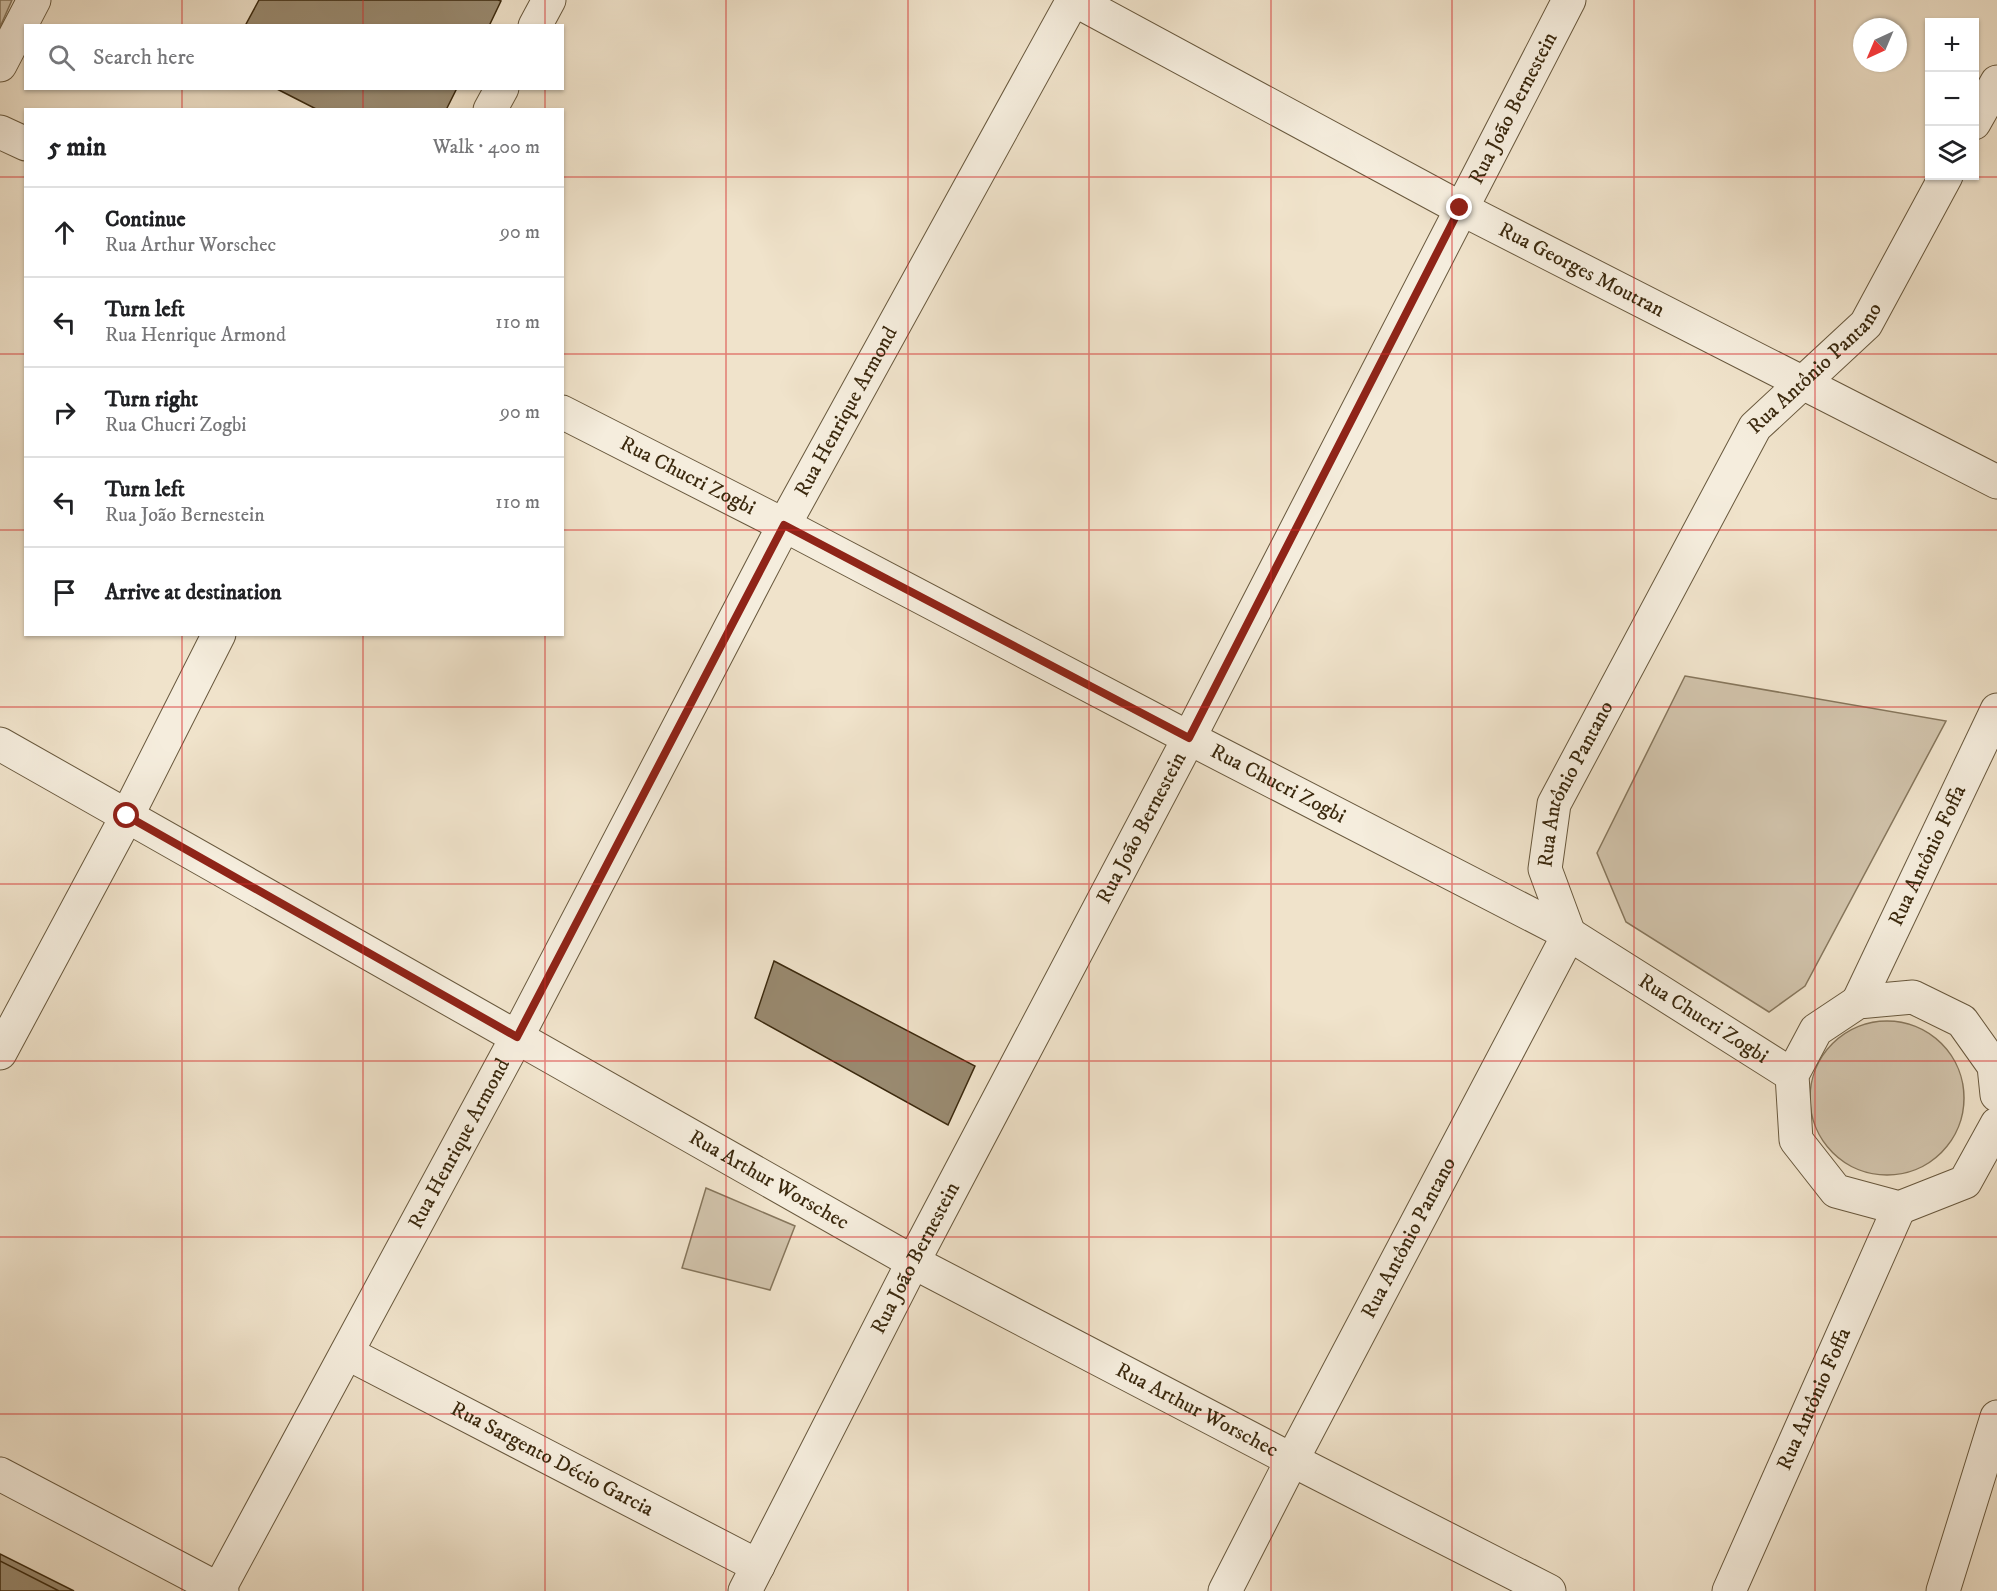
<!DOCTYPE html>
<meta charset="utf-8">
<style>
body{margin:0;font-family:"IM FELL DW Pica",serif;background:#f6f6f6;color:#202124}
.controls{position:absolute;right:18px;top:18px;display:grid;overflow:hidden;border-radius:0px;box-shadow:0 2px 4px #0004}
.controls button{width:54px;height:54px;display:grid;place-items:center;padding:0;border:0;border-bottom:2px solid #e0e0e0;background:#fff;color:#202124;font:30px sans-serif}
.compass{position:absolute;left:1853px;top:18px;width:54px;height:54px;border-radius:50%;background:#fff;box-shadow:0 2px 4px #0004;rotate:224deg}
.stop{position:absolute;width:18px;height:18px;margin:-14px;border:4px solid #8f2418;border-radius:50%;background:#fff}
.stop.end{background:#8f2418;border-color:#fff;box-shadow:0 2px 6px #0008}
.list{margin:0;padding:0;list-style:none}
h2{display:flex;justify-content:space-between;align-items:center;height:78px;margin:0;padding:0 24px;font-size:26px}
h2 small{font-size:20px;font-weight:400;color:#757577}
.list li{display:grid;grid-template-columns:39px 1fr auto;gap:18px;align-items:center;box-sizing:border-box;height:90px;padding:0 24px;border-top:2px solid #e0e0e0}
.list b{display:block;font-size:22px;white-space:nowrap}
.list p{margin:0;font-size:20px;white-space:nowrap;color:#757577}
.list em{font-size:20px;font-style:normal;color:#757577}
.icon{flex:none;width:33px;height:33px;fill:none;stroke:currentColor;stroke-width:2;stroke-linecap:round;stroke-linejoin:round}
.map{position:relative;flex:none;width:1997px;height:1591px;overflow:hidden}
.search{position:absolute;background:#fff;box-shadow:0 2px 4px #0004;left:24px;top:24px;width:540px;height:66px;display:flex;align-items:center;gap:15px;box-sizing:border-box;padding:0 21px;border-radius:0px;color:#757577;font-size:22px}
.panel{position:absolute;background:#fff;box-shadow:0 2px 4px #0004;left:24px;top:108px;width:540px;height:528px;border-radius:0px}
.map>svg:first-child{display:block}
.green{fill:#d1c3ab;stroke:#86765c;stroke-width:1.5}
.building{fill:#998a70;stroke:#3b290e;stroke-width:1.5}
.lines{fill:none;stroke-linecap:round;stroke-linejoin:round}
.minor-casing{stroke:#68583d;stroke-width:35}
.minor{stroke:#f5eddd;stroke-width:33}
.route{stroke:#8f2418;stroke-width:8}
.grid{fill:none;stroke:#d62828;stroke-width:1.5;stroke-opacity:0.55}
.labels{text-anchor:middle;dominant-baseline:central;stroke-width:6;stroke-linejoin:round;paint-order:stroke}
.street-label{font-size:21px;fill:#3b290e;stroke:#f5eddd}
</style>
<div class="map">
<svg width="1997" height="1591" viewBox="0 0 1997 1591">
<rect width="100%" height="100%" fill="#f0e3cb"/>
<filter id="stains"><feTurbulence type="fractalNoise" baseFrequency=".00333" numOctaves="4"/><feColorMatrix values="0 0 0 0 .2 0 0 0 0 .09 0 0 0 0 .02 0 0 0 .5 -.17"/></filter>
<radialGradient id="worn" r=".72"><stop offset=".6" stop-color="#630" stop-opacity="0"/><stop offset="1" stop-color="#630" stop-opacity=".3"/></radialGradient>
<path class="green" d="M 0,0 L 12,0 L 0,27 Z
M 1685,676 L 1946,721 L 1805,986 L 1769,1012 L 1626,922 L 1597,853 Z
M1810 1098a77 77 0 1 1 154 0a77 77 0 1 1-154 0Z
M 706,1188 L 795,1226 L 770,1290 L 682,1268 Z"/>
<path class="building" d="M 259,0 L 498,0 L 501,1 L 489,26 L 245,26 Z
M 275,88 L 457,88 L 446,110 L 318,110 Z
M 774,961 L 975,1066 L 948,1125 L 755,1018 Z
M 0,1554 L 74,1591 L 0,1591 Z
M 0,1561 L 59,1591 L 0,1591 Z"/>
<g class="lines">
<g class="minor-casing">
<g id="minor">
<path id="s1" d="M 1075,0 L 1460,208 L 1997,482"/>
<path d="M 535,26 L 549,0"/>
<path d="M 0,65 L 34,0"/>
<path d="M 490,110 L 502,88"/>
<path d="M 1974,123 L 1997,82"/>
<path d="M 0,132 L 26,144"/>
<path id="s2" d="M 562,412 L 784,525 L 1189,738 L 1569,934 L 1792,1075"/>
<path id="s3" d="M 0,744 L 913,1262 L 1292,1460 L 1549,1591"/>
<path id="s4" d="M 1858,1002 L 1997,710"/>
<path d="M 0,1053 L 127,816 L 219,634"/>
<path d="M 1997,1095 L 1994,1066 L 1962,1021 L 1913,997 L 1858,1002 L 1816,1030 L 1792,1075 L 1796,1140 L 1836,1191 L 1899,1208 L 1965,1182 L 1997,1124"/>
<path id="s5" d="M 347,1353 L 758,1566"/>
<path d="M 0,1474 L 222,1591"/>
<path id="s6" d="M 219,1589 L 517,1037 L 784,525 L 1073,0"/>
<path id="s7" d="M 745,1591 L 913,1262 L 1189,738 L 1569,0"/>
<path id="s8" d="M 1225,1591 L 1292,1460 L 1569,934 L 1545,869 L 1554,804 L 1755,427 L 1866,324 L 1946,176"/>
<path id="s9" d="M 1729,1591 L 1899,1208"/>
<path d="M 1943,1591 L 1997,1417"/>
</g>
</g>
<use href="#minor" class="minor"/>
</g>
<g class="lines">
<path class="route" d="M 127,816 L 517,1037 L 784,525 L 1189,738 L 1460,208"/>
</g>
<path class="grid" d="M 182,0 L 182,26M 363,0 L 363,26M 545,0 L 545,26M 726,0 L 726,1591M 908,0 L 908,1591M 1089,0 L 1089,1591M 1271,0 L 1271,1591M 1452,0 L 1452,1591M 1634,0 L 1634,1591M 1815,0 L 1815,1591M 182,88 L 182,110M 363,88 L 363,110M 545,88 L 545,110M 0,177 L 26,177M 562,177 L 1997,177M 0,354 L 26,354M 562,354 L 1997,354M 0,530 L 26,530M 562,530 L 1997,530M 182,634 L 182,1591M 363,634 L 363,1591M 545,634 L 545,1591M 0,707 L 1997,707M 0,884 L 1997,884M 0,1061 L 1997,1061M 0,1237 L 1997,1237M 0,1414 L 1997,1414"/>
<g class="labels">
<g class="street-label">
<text stroke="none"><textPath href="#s7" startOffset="1670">Rua João Bernestein</textPath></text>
<text stroke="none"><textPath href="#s1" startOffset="574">Rua Georges Moutran</textPath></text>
<text stroke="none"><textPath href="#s8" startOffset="1388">Rua Antônio Pantano</textPath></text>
<text stroke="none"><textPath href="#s6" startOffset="1334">Rua Henrique Armond</textPath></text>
<text stroke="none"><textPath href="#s2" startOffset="141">Rua Chucri Zogbi</textPath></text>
<text stroke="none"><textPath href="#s2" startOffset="807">Rua Chucri Zogbi</textPath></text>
<text stroke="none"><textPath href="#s8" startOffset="902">Rua Antônio Pantano</textPath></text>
<text stroke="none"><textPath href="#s7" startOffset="860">Rua João Bernestein</textPath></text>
<text stroke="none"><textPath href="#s4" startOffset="162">Rua Antônio Foffa</textPath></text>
<text stroke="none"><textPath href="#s2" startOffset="1293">Rua Chucri Zogbi</textPath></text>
<text stroke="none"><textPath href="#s6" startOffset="506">Rua Henrique Armond</textPath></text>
<text stroke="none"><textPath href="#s3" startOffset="884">Rua Arthur Worschec</textPath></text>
<text stroke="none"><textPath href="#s8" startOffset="398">Rua Antônio Pantano</textPath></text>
<text stroke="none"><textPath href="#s7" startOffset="374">Rua João Bernestein</textPath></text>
<text stroke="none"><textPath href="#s9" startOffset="210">Rua Antônio Foffa</textPath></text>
<text stroke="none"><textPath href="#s3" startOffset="1370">Rua Arthur Worschec</textPath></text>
<text stroke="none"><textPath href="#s5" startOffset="231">Rua Sargento Décio Garcia</textPath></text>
</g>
</g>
<rect width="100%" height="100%" filter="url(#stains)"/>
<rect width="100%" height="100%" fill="url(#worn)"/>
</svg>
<div class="controls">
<button>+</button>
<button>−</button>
<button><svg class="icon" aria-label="layers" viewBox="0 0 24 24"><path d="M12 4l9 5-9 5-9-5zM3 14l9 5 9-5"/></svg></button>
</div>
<svg class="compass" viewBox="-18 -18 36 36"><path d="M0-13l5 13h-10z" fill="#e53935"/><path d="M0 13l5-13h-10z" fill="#757577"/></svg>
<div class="stop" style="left:127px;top:816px"></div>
<div class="stop end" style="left:1460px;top:208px"></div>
<div class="search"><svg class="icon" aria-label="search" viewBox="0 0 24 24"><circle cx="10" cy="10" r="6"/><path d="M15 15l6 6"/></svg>Search here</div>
<section class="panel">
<h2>5 min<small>Walk · 400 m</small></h2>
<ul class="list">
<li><svg class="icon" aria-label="ahead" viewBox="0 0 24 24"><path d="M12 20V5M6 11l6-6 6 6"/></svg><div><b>Continue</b><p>Rua Arthur Worschec</p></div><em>90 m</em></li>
<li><svg class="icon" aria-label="left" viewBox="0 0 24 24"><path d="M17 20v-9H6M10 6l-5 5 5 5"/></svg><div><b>Turn left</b><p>Rua Henrique Armond</p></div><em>110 m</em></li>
<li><svg class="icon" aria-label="right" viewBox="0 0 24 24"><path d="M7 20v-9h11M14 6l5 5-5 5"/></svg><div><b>Turn right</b><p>Rua Chucri Zogbi</p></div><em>90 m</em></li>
<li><svg class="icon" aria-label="left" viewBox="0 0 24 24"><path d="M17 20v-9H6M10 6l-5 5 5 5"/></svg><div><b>Turn left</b><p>Rua João Bernestein</p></div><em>110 m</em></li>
<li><svg class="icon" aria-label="arrive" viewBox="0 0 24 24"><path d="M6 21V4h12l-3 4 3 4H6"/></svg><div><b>Arrive at destination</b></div></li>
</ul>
</section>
</div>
